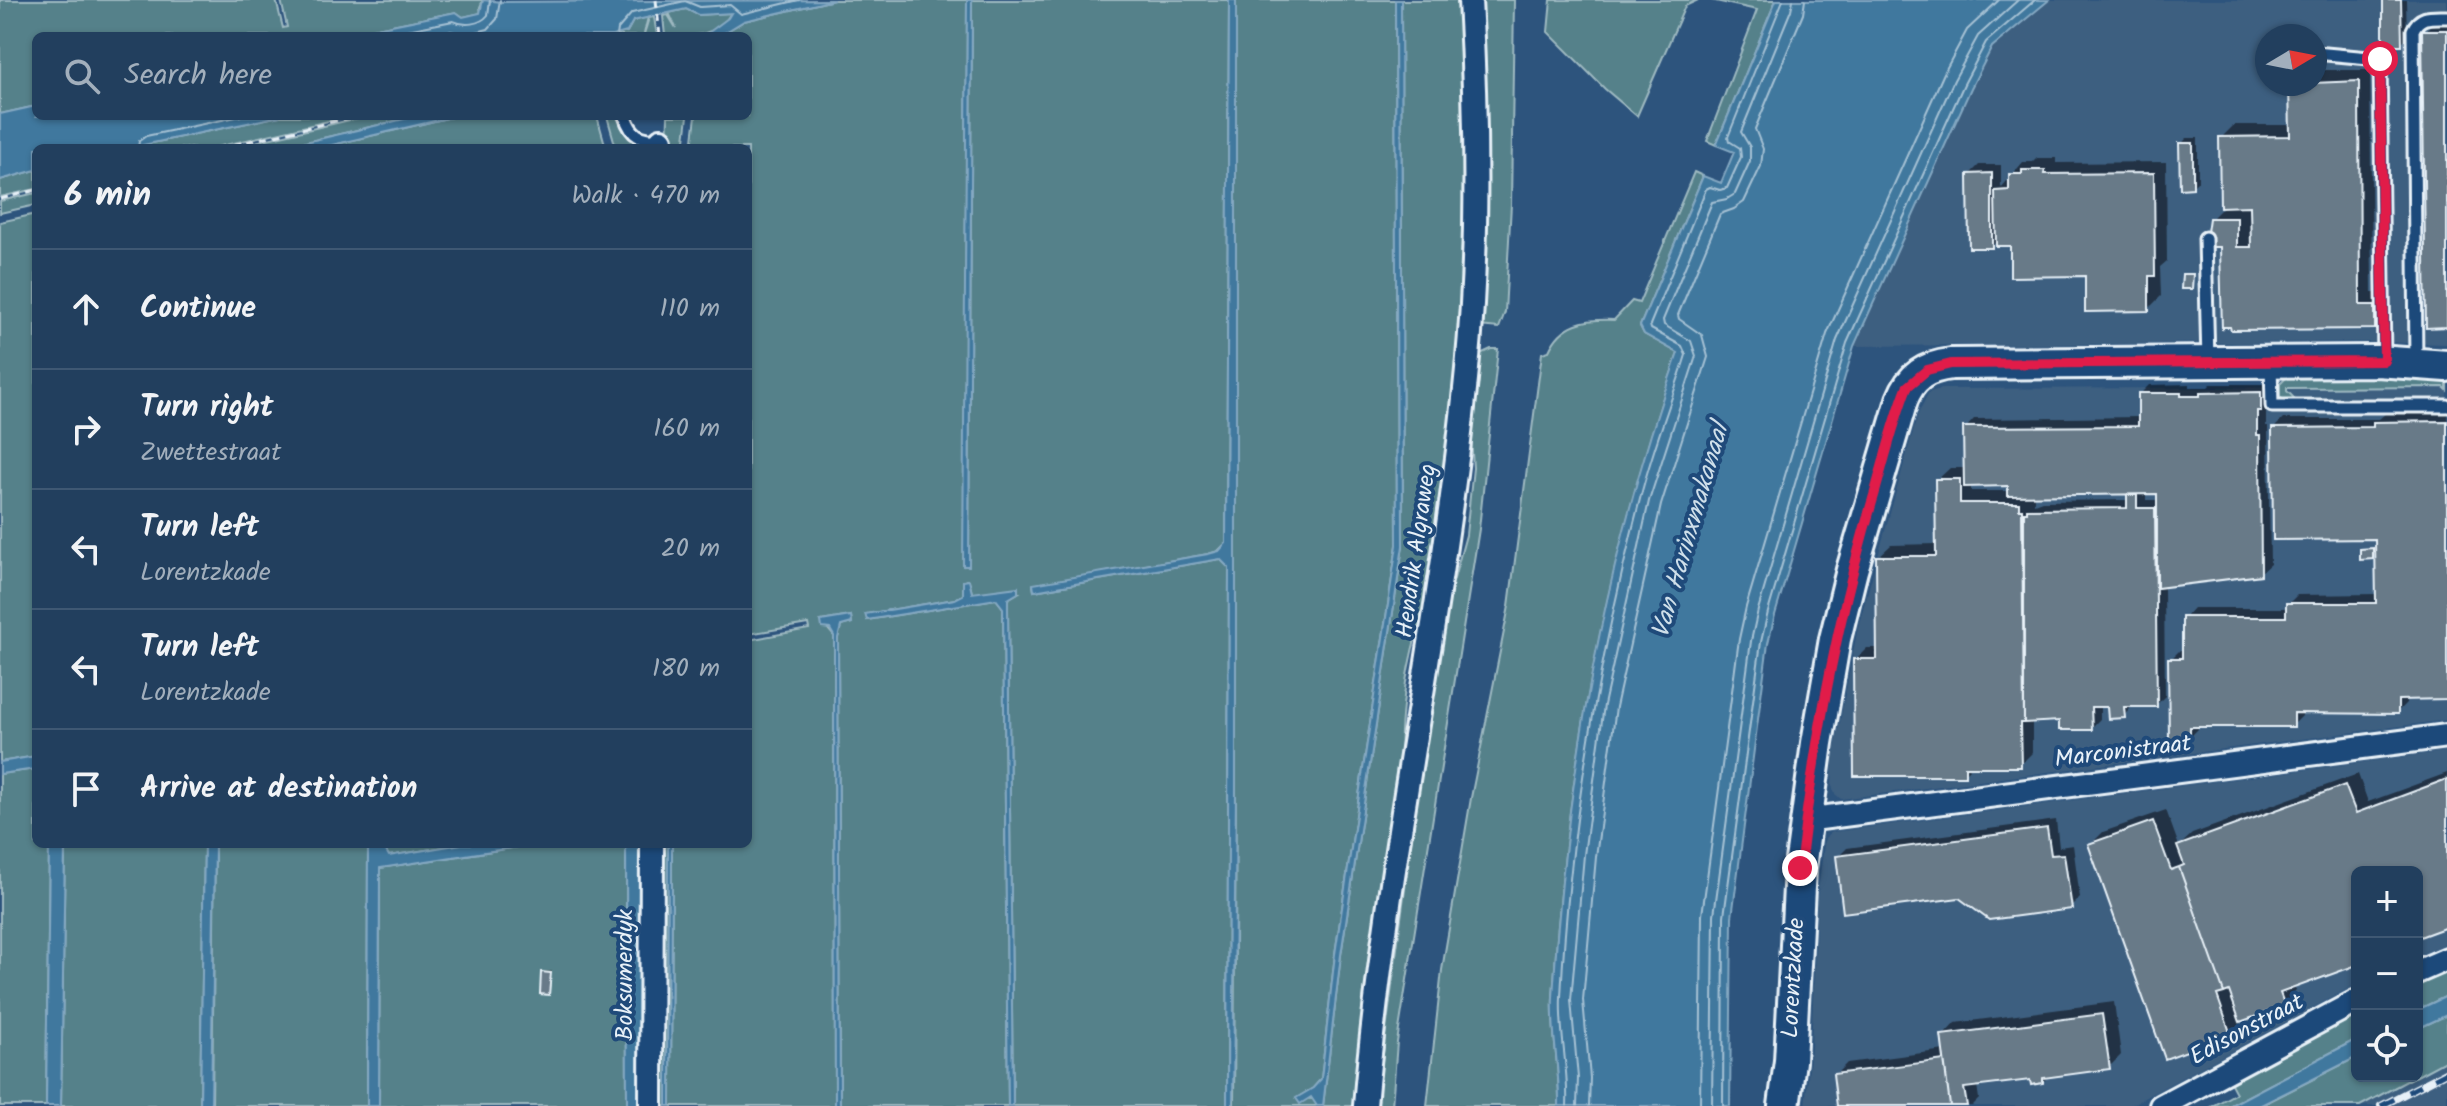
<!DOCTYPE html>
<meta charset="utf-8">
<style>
body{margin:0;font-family:Kalam,sans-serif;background:#2e4a67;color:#f1f3f6}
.controls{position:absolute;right:24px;bottom:24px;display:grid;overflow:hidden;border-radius:12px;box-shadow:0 2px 6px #0004}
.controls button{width:72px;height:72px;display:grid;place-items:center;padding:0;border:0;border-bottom:2px solid #3f5873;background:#223f5e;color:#f1f3f6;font:40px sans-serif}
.compass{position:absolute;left:2255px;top:24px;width:72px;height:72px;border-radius:50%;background:#223f5e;box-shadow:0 2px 6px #0004;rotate:80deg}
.stop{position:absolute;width:24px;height:24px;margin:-18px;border:6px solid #e11d48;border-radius:50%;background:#fff}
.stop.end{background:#e11d48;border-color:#fff;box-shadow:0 2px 8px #0008}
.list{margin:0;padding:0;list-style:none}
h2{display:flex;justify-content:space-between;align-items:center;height:104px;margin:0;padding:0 32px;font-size:34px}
h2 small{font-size:26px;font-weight:400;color:#a2afbc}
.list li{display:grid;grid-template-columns:52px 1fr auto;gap:24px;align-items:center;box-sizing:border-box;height:120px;padding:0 32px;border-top:2px solid #3f5873}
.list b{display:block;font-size:30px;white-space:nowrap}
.list p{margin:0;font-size:26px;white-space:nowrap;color:#a2afbc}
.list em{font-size:26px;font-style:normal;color:#a2afbc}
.icon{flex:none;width:44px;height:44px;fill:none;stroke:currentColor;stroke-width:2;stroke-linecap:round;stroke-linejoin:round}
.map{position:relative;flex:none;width:2447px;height:1106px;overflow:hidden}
.search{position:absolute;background:#223f5e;box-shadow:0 2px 6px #0004;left:32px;top:32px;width:720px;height:88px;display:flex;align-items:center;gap:20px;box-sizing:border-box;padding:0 28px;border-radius:12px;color:#a2afbc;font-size:30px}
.panel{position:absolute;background:#223f5e;box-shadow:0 2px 6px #0004;left:32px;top:144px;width:720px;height:704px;border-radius:12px}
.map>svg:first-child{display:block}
.built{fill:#3e5f80;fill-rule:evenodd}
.green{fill:#54818a;stroke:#9eb9c1;stroke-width:2}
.water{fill:#41789e;stroke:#84a8c2;stroke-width:2}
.shadow{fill:#0007;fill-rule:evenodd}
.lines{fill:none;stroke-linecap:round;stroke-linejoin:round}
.shore{stroke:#a5c1d4;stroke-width:2}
.building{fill:#677a88;stroke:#e8f1f8;stroke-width:2}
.lane-casing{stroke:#e8f1f8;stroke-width:17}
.street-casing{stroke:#e8f1f8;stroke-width:28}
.secondary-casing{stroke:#e8f1f8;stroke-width:36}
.path{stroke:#e8f1f8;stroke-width:3;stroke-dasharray:8 6;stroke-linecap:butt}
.lane{stroke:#1f4a7a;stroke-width:11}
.street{stroke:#1f4a7a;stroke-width:22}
.secondary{stroke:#1f4a7a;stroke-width:30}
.rail-casing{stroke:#e8f1f8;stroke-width:8}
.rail{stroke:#1f4a7a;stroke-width:5;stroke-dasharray:15;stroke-linecap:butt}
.route{stroke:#e11d48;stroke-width:10}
.labels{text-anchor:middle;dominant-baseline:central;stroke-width:8;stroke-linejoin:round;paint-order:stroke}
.street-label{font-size:24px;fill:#e8f1f8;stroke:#1f4a7a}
.water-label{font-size:26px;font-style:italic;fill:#cfdfea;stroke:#1f4a7a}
</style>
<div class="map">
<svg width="2447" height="1106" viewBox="0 0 2447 1106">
<rect width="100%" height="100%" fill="#2d547d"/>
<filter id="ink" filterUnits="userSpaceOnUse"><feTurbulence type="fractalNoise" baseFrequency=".0125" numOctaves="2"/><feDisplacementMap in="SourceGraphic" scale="16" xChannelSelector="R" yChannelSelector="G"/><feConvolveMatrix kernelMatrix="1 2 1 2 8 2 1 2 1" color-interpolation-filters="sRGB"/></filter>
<g filter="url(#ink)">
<path class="built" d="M 2049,0 L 2447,0 L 2447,344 L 2375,342 L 1854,346 L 1971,88 L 1992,47 ZM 2267,36 L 2315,36 L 2315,84 L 2267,84 Z
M 2447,387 L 2447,720 L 1841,799 L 1835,794 L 1832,786 L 1833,758 L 1858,627 L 1918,414 L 1929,392 L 1942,389 Z
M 2447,751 L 2447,943 L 2417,956 L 2417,872 L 2357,872 L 2357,984 L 2129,1106 L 1805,1106 L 1811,1049 L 1817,899 L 1825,838 L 1832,832 Z
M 2447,1015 L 2447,1106 L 2260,1106 L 2357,1057 L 2357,1076 L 2417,1076 L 2417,1029 Z"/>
<path class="green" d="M 0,0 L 276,0 L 283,28 L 287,27 L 281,0 L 483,0 L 480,7 L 481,13 L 463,17 L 456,12 L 337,36 L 36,36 L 36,106 L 0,114 Z
M 834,0 L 967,0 L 964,566 L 969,565 L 972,0 L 1229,0 L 1226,543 L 1218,551 L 1208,554 L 1033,585 L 1034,591 L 1220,559 L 1229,568 L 1227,1106 L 1013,1106 L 1008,608 L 1008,599 L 1018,593 L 972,593 L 969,580 L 963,581 L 963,595 L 955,599 L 866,614 L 867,620 L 996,599 L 1003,608 L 1008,1106 L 840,1106 L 838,638 L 841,626 L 852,623 L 851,616 L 821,621 L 834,636 L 835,1106 L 671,1106 L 672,844 L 748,844 L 748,640 L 809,629 L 808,624 L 748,634 L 748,148 L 692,148 L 696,116 L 748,116 L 748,36 L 719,36 L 744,21 Z
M 1236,0 L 1395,0 L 1397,545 L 1335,954 L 1321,1079 L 1313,1088 L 1297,1098 L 1314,1099 L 1317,1106 L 1234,1106 L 1236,790 Z
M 1401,0 L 1461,0 C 1467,165 1463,332 1443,496 C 1438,529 1435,565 1428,598 C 1423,617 1415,636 1411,656 C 1402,694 1400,731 1400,770 L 1355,1106 L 1323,1106 L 1341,955 L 1403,546 Z
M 1480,0 L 1514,0 L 1511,204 L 1505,312 L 1499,328 L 1479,326 Z
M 1551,0 L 1698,0 L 1685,6 L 1637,116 L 1605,89 L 1548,32 Z
M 1711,0 L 1776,0 L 1716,145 L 1707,141 L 1757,10 Z
M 686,9 L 698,15 L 731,13 C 717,38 690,36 665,36 L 663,16 L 668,15 L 676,28 L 669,13 Z
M 648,17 L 644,34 L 649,18 L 654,17 L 657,36 L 612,36 L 627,32 L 633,21 Z
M 280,116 L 350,116 L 212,148 L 129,148 Z
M 367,116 L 417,116 L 280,148 L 229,148 Z
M 456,116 L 597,116 L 606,148 L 319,148 Z
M 607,116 L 620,116 C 626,138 629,140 650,148 L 616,148 Z
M 668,116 L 688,116 L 684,148 L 667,148 Z
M 36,170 L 36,189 L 0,197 L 0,180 Z
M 1694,172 L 1703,176 L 1640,326 L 1644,334 L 1678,353 C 1606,560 1565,778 1553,997 C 1551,1033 1560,1070 1559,1106 L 1427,1106 L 1442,970 L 1471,798 L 1509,606 L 1542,353 L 1549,351 C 1562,322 1585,319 1614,320 L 1632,301 L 1639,303 Z
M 36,193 L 36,205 L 0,213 L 0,201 Z
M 36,214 L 36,756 L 0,762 L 0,222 Z
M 1491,349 L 1498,349 L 1479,529 L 1397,1042 L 1392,1106 L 1376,1106 L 1417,798 L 1449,597 L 1466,535 L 1473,468 L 1470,421 L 1478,355 Z
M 2360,374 L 2447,379 L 2447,390 L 2444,387 L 2287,388 L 2287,391 L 2296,400 L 2283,400 L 2280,396 L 2280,384 L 2288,376 Z
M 36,769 L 36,844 L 49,844 L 46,1106 L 0,1106 L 0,774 Z
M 65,844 L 204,844 L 200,1106 L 61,1106 Z
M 215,844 L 368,844 L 367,1106 L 212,1106 Z
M 382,844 L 462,844 L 389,856 Z
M 538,844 L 626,844 L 627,1106 L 379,1106 L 380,868 Z
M 658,844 L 668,844 L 667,1106 L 657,1106 Z
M 2447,970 L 2447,996 L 2417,1010 L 2417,983 Z
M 2357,1011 L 2357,1039 L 2229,1106 L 2213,1106 L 2236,1093 L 2229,1080 Z
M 2447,1015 L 2447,1060 L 2417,1076 L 2417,1029 Z
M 2357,1057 L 2357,1076 L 2416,1076 L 2360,1106 L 2260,1106 Z"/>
<path class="water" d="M 483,0 L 503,2 L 834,0 L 744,21 L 719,36 L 704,36 L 728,18 L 731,13 L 698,15 L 686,9 L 633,21 L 627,32 L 612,36 L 337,36 L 456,12 L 463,17 L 480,13 Z
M 967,0 L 972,0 L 969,566 L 963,566 Z
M 1229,0 L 1236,0 L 1236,790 L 1233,1106 L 1227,1106 L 1229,568 L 1220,559 L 1034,591 L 1033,584 L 1208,554 L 1219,551 L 1226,543 Z
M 1395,0 L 1401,0 L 1403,546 L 1341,955 L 1323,1106 L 1317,1106 L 1311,1097 L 1300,1104 L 1296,1098 L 1313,1088 L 1321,1079 L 1335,954 L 1397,545 Z
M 1776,0 L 2049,0 L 1992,47 L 1971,88 L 1854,346 L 1775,615 L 1768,643 L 1732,917 L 1730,1106 L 1559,1106 C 1560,1070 1551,1033 1553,997 C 1565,779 1605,559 1678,353 L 1644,334 L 1640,326 L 1703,176 L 1721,183 L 1734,152 L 1716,145 Z
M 36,106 L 36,116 L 280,116 L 129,148 L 36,148 L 36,170 L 0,180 L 0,114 Z
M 417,116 L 456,116 L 319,148 L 280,148 Z
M 969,580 L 972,593 L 1018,587 L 1018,593 L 1008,599 L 1008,608 L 1013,1106 L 1008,1106 L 1003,608 L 996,599 L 867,620 L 865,614 L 955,599 L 963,595 L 963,581 Z
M 851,616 L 852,623 L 841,626 L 838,638 L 840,1106 L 835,1106 L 834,636 L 830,629 L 822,628 L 821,621 Z
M 36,756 L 36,769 L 0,774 L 0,762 Z
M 49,844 L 65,844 L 61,1106 L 46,1106 Z
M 204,844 L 215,844 L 211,1106 L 200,1106 Z
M 368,844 L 382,844 L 389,856 L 462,844 L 538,844 L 380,868 L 379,1106 L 367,1106 Z
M 626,844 L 643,844 L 641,1106 L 627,1106 Z
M 668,844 L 672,844 L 671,1106 L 667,1106 Z
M 2447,996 L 2447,1015 L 2417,1029 L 2417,1010 Z
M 2357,1039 L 2357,1057 L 2259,1106 L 2229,1106 Z"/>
<path class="shadow" d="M 2385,0 L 2406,0 L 2407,37 L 2401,43 Z
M 2444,12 L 2447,12 L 2447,325 L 2425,31 Z
M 2315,70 L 2370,70 L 2372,293 L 2387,293 L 2387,314 L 2374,326 L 2222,245 L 2211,219 L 2226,204 L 2221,138 L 2234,125 L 2291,125 L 2315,84 Z
M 2187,138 L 2198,138 L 2198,181 L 2193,186 L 2181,144 Z
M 2037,158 L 2056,158 L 2056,163 L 2166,162 L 2167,261 L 2160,267 L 2161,296 L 2148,309 L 2087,274 L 1998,240 L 1992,246 L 1970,174 L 1979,165 L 2001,165 L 2001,188 L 2023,162 L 2033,162 Z
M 2190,384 L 2190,387 L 2208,387 L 2211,384 L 2270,384 L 2269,399 L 2266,403 L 2266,426 L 2268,426 L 2270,564 L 2260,573 L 2164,585 L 2165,696 L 2156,705 L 2133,705 L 2124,716 L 2109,705 L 2100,705 L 2100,719 L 2091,728 L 2061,719 L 2032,721 L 2032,753 L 2020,765 L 1973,765 L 1964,774 L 1855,660 L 1867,648 L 1879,648 L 1878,557 L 1891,545 L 1937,544 L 1937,480 L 1950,468 L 1966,468 L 1965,429 L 1974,419 L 2140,417 L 2140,394 L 2149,385 ZM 2010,484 L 2010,491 L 1971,491 L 1971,485 ZM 2159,492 L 2159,500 L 2146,500 L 2146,493 ZM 2129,493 L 2129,500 L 2042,501 L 2034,504 L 2034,494 Z
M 2447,413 L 2447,697 L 2406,698 L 2406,703 L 2397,712 L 2302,711 L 2302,716 L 2293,725 L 2198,725 L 2198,729 L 2189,738 L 2171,659 L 2180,650 L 2184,650 L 2184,618 L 2193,608 L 2288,608 L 2288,604 L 2297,595 L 2378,594 L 2377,552 L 2372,557 L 2362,549 L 2377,547 L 2377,537 L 2274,428 L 2283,419 L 2379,419 L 2385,414 Z
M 2447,773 L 2447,925 L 2417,936 L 2417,872 L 2357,872 L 2357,963 L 2294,986 L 2296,991 L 2284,1004 L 2241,1019 L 2242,1021 L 2230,1034 L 2090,845 L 2103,832 L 2166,810 L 2179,846 L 2192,834 L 2358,774 L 2368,802 Z
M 2056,820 L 2059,847 L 2073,845 L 2080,898 L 2071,907 L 1838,857 L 1847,848 Z
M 545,971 L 552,971 L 549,992 L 543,973 Z
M 2114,1002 L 2121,1055 L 2109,1067 L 2049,1075 L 2043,1082 L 2032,1077 L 1977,1085 L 1979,1099 L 1972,1106 L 1839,1106 L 1835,1075 L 1847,1063 L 1945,1050 L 1943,1036 L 1955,1023 Z"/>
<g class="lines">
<path class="shore" d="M 377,36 L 453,21 C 464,26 480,25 488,15 L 490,0
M 428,36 L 451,31 L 465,35 L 488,29 L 497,19 L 500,0
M 617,36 L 618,29 L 632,13 L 685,1 L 700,7 L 730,5 L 741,14 L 799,0
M 138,148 L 139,141 L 146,136 L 241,116
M 1567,1106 C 1569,1069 1559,1033 1561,997 C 1569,830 1598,662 1640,499 C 1652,450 1671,403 1686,355 L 1682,346 L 1651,329 L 1650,325 L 1706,189 L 1710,187 L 1720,190 L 1727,188 L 1741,157 L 1740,148 L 1729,141 L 1728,137 L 1783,0
M 1577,1106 L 1578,1078 L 1571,1000 L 1584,855 L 1604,705 L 1649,501 L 1696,356 L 1691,341 L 1664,325 L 1663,320 L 1712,202 L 1727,199 L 1735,194 L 1750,161 L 1750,147 L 1741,132 L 1791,10 L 1793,0
M 1589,1106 L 1590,1078 L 1583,1000 L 1596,857 L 1616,707 L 1661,505 L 1708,357 L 1702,335 L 1679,319 L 1678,315 L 1720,214 L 1734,209 L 1744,202 L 1761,166 L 1763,149 L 1755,129 L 1803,14 L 1805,0
M 1700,1106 L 1702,915 L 1739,639 L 1746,607 L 1827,334 L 1944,73 L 1967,30 L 1999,0
M 1712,1106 L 1714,915 L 1751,641 L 1758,610 L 1837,340 L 1954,80 L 1978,36 L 2018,0
M 1723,1106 L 1724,916 L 1761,642 L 1768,612 L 1847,343 L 1964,84 L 1986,42 L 2035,0"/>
</g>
<path class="building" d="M 2383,0 L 2401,0 L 2402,45 L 2383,45 Z
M 2422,30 L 2447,30 L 2447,327 L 2426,328 Z
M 2359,81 L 2360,305 L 2375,305 L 2375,329 L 2231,330 L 2230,327 L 2223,327 L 2222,330 L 2220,247 L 2209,247 L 2209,232 L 2207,232 L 2209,218 L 2237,218 L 2237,247 L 2251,247 L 2250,206 L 2220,207 L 2219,137 L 2290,136 L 2289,84 Z
M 2179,143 L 2193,143 L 2193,188 L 2180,189 Z
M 2022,170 L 2045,170 L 2044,174 L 2154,173 L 2155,276 L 2149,276 L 2149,311 L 2085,312 L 2085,276 L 2010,277 L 2010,246 L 1996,246 L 1995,191 L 2009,190 L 2009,174 L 2022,174 Z
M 1992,173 L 1992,248 L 1969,248 L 1968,174 Z
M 2182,274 L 2193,274 L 2192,289 L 2181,289 Z
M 2261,392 L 2261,411 L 2257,411 L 2257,435 L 2260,435 L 2261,575 L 2157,588 L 2157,494 L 2008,496 L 2008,486 L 1964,487 L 1963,427 L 2138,426 L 2138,393 L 2181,393 L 2181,396 L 2200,396 L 2200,393 Z
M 2447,421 L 2447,699 L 2398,700 L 2398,714 L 2294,713 L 2294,727 L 2190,727 L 2190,740 L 2169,740 L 2168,658 L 2182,658 L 2182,617 L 2286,617 L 2286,603 L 2376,603 L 2375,539 L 2273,540 L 2272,428 L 2373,427 L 2373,422 Z
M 1935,479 L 1960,479 L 1960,503 L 2019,503 L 2019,509 L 2022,509 L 2024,723 L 2020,723 L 2021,767 L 1965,767 L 1965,776 L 1854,776 L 1853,659 L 1877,659 L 1876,556 L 1936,556 Z
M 2127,495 L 2137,495 L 2137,508 L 2155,508 L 2157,707 L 2124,707 L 2125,718 L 2108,719 L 2107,707 L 2091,707 L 2092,730 L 2059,730 L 2059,721 L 2024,723 L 2024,512 L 2027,512 L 2027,509 L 2127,508 Z
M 2373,548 L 2373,559 L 2360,560 L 2360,549 Z
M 2447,779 L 2447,927 L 2417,938 L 2417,872 L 2357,872 L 2357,965 L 2280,993 L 2285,1006 L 2240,1022 L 2229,991 L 2224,993 L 2179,867 L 2184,865 L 2177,846 L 2345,785 L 2356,813 Z
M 2153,821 L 2171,870 L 2179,867 L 2224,993 L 2217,995 L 2231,1035 L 2165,1059 L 2088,844 Z
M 2047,828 L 2051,855 L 2064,854 L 2072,909 L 1989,920 L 1959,898 L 1843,913 L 1836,856 Z
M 541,972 L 551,973 L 549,995 L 540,994 Z
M 2102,1014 L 2110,1069 L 2043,1078 L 2043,1083 L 2031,1085 L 2030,1080 L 1964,1088 L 1967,1106 L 1950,1106 L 1941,1035 Z
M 1944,1060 L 1950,1106 L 1837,1106 L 1833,1074 Z"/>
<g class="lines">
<g class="lane-casing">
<path id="lane" d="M 2315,53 L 2380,59 L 2384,361
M 625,116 C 632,137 640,139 661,140
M 2205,238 L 2208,362
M 2416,362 L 2413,30 C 2420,15 2431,17 2447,17
M 2271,363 L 2272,406 L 2447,406"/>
</g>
<g class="street-casing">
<path id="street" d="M 661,148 L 661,140
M 1805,820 L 2447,736
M 2417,972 L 2447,959
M 651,1106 L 652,844
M 1365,1106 C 1386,859 1443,616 1467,369 C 1479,247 1477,122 1470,0
M 2161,1106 L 2357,1001"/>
</g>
<g class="secondary-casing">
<path id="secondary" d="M 1784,1106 L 1790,1061 L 1800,868 L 1817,743 L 1835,639 L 1852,570 L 1902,400 C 1911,376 1926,367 1951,364 L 2377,361 L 2447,366"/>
</g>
<path class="path" d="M 656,0 L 660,36
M 220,148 L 357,116
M 0,199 L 36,190"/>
<use href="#lane" class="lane"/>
<use href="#street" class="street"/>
<use href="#secondary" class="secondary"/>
<g class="rail-casing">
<path id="rail" d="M 2381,1106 L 2447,1072"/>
</g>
<use href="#rail" class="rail"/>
</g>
</g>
<g class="lines" filter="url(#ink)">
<path class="route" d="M 1800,868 C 1814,740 1838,615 1875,492 C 1885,457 1894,420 1907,387 L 1927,370 L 1951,364 L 2384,361 L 2380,59"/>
</g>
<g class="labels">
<g class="street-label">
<text transform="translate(1417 551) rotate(-82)">Hendrik Algraweg</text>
<text transform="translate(2123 752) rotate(-7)">Marconistraat</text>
<text transform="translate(625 975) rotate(-90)">Boksumerdyk</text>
<text transform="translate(1794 978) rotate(-87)">Lorentzkade</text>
<text transform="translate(2247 1030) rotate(-28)">Edisonstraat</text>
</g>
<g class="water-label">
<text transform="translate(1691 531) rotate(-74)">Van Harinxmakanaal</text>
</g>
</g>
</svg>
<div class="controls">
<button>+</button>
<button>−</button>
<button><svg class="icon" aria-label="locate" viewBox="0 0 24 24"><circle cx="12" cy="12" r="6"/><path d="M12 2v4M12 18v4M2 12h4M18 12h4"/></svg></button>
</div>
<svg class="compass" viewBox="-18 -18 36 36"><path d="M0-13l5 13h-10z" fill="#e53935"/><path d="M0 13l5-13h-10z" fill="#a2afbc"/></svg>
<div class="stop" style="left:2380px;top:59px"></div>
<div class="stop end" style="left:1800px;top:868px"></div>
<div class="search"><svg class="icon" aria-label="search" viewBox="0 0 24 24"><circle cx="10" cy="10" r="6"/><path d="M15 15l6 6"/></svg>Search here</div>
<section class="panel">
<h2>6 min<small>Walk · 470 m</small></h2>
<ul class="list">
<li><svg class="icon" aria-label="ahead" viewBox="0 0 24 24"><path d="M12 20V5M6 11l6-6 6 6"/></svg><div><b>Continue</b></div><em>110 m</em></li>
<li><svg class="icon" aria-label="right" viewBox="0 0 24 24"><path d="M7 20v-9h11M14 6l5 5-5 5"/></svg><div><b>Turn right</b><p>Zwettestraat</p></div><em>160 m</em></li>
<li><svg class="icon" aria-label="left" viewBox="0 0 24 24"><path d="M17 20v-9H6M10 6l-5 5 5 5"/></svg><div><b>Turn left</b><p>Lorentzkade</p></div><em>20 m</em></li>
<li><svg class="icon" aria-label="left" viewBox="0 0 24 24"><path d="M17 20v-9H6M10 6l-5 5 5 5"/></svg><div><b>Turn left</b><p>Lorentzkade</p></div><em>180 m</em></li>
<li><svg class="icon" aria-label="arrive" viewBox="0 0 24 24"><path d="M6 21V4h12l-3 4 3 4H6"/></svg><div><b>Arrive at destination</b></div></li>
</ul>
</section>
</div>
